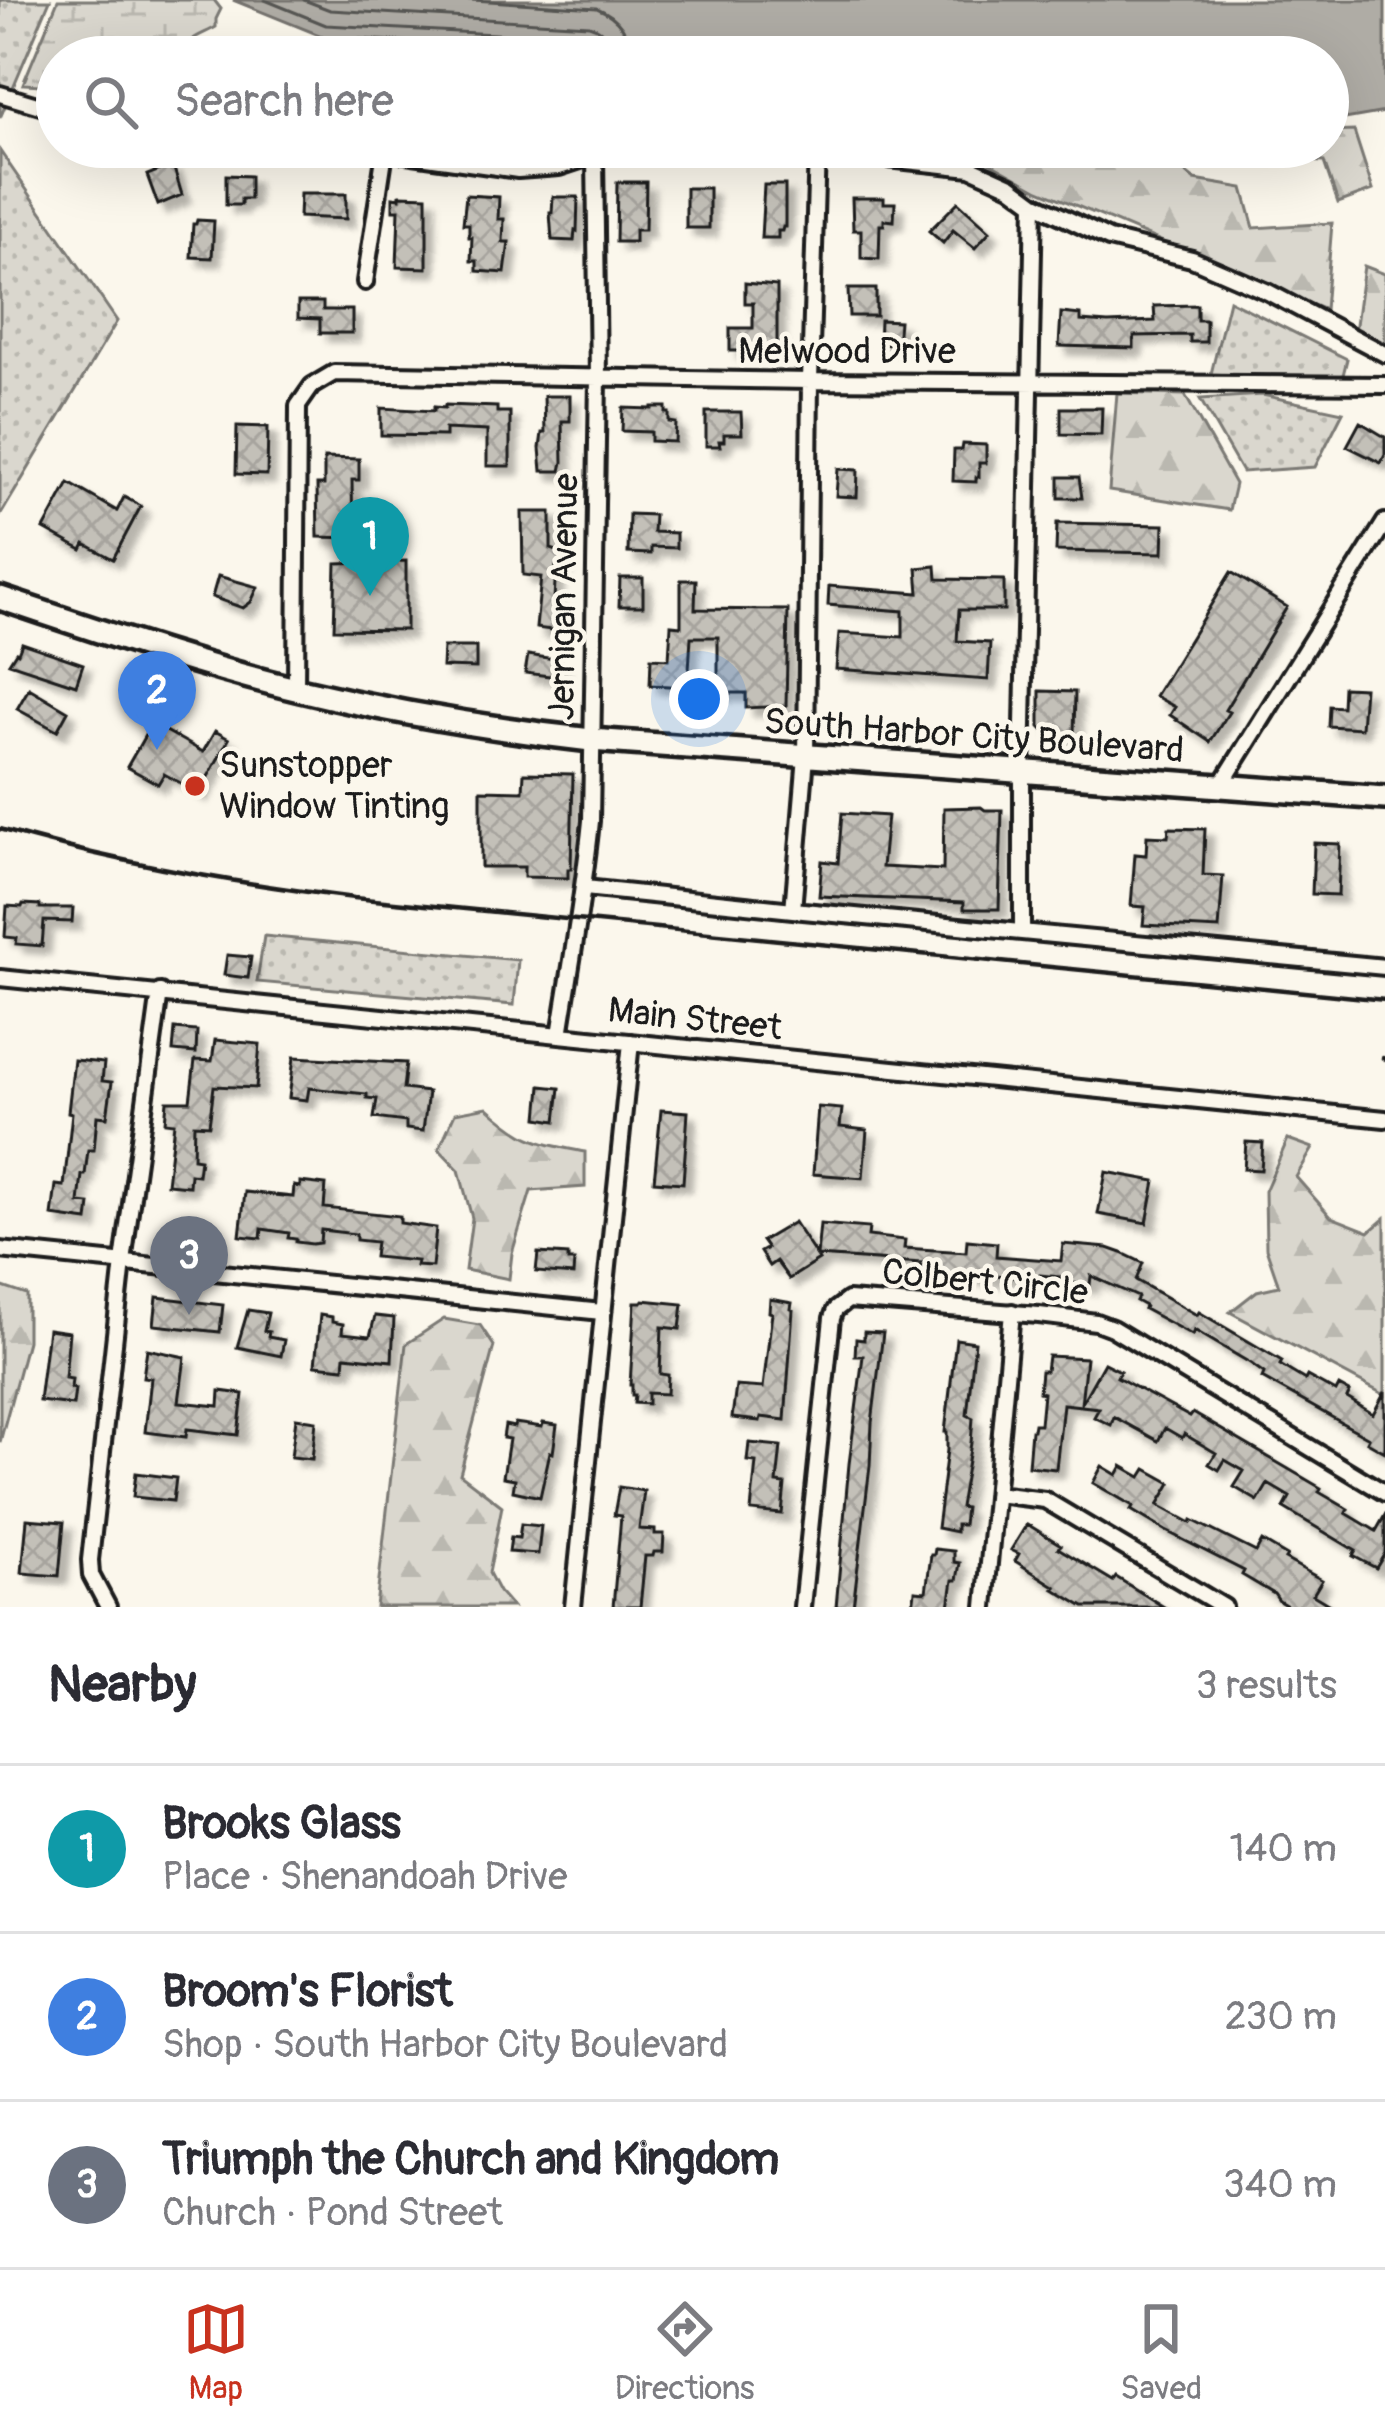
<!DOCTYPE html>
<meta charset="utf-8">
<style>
body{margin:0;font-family:Pangolin,sans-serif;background:#f2f2f3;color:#2b2b33}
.you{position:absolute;left:699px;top:699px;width:42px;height:42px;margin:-30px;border:9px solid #fff;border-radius:50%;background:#1a73e8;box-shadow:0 0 0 18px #1a73e833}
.badge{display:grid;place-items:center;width:78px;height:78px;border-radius:50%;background:#c8321e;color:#fff;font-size:39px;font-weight:700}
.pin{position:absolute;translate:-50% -99px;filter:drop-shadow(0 3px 6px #0008)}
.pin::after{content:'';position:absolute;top:63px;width:42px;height:36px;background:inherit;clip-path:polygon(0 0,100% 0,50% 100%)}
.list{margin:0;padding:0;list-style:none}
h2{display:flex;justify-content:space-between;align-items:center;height:156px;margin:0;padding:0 48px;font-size:51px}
h2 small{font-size:39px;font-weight:400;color:#7c7c81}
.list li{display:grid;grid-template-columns:78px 1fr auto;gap:36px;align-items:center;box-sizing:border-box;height:168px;padding:0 48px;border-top:3px solid #e1e1e2}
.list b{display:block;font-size:45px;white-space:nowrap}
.list p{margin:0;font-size:39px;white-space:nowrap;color:#7c7c81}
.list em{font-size:39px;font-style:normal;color:#7c7c81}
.icon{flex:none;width:66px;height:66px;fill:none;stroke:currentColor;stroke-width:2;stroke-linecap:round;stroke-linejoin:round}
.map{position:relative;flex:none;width:1385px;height:1607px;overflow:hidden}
.search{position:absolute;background:#fff;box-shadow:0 12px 48px #0002;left:36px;right:36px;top:36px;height:132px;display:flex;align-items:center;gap:30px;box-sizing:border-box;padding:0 42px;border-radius:66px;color:#7c7c81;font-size:45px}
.sheet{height:660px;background:#fff}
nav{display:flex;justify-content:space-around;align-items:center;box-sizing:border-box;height:168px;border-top:3px solid #e1e1e2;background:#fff;font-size:33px;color:#7c7c81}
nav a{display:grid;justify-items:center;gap:6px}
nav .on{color:#c8321e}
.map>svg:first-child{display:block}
.grass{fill:url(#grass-dots);stroke:#7b7a75;stroke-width:3}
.forest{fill:url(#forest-firs);stroke:#7b7a75;stroke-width:3}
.wetland{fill:url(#wetland-marsh);stroke:#7b7a75;stroke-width:3}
.water{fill:#afaca5;stroke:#74726e;stroke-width:3}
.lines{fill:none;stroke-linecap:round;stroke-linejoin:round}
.shore{stroke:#575653;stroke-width:3}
.building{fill:url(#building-cross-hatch);stroke:#1c1c1c;stroke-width:3;filter:url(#shadow)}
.street-casing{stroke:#1c1c1c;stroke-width:22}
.primary-casing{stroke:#1c1c1c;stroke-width:30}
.street{stroke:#fbf7ec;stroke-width:14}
.primary{stroke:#fbf7ec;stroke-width:21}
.rail{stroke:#1c1c1c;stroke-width:4.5}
.poi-dot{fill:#c8321e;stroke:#fbf7ec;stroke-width:4.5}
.labels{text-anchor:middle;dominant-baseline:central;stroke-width:9;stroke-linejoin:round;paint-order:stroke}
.street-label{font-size:36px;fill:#1c1c1c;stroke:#fbf7ec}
.poi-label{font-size:36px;fill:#1c1c1c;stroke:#fbf7ec;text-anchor:start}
</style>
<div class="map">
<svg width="1385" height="1607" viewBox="0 0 1385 1607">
<defs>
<pattern id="grass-dots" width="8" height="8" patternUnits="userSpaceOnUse" patternTransform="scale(3)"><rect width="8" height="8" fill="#dad7ce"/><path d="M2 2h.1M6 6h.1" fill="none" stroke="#bab8b0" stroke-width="1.8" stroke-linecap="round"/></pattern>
<pattern id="forest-firs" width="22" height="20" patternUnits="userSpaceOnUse" patternTransform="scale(3)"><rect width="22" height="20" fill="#dad7ce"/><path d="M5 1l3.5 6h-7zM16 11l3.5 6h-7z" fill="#bab8b0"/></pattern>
<pattern id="wetland-marsh" width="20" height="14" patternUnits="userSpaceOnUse" patternTransform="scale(3)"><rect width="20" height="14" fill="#dad7ce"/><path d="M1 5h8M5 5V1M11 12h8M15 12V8" fill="none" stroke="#bab8b0"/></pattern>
<pattern id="building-cross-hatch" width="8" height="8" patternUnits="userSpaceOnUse" patternTransform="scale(3)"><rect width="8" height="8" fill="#c3c0b8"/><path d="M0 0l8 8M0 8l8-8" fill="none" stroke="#a7a49e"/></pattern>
<filter id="shadow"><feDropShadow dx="8" dy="8" stdDeviation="3" flood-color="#0004"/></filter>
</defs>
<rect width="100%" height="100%" fill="#fbf7ec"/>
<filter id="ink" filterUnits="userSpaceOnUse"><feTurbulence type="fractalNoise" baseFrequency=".00833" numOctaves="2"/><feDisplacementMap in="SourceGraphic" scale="24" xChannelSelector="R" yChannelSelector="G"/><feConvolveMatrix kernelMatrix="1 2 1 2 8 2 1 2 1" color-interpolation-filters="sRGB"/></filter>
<g filter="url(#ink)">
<path class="grass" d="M 0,0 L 50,0 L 0,118 Z
M 0,151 L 117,321 L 0,516 Z
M 1229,300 L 1347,359 L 1343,375 L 1318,379 L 1211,374 Z
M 1262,395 L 1343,412 L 1315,467 L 1242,472 L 1200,399 Z
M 264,936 L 518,960 L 514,1005 L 257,982 Z"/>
<path class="forest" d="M 1354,131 L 1373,190 L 1338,203 L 1324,162 L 1239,158 L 1236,147 L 1328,147 L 1328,132 Z
M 969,147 L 1153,147 L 1195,180 L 1243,188 L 1254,228 L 1332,223 L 1325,310 L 1039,190 L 971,152 Z
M 1364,266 L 1385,274 L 1385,344 L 1355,332 Z
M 1117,393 L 1185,395 L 1235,484 L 1229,510 L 1109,491 Z
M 487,1107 C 526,1142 534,1142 585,1152 L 585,1187 L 531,1191 L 512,1253 L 509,1279 L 465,1270 L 472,1218 L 459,1170 L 439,1149 L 455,1113 Z
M 1288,1139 L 1313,1148 L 1296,1177 L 1331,1217 L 1369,1232 L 1385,1218 L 1385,1395 L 1230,1312 L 1257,1291 L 1279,1286 L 1266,1248 L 1265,1191 Z
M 0,1286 L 27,1295 L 27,1341 L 0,1442 Z
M 444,1319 L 480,1325 L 494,1346 L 460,1474 L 502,1506 L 489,1573 L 499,1592 L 512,1607 L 376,1607 L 406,1344 Z"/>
<path class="wetland" d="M 58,0 L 214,0 L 221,9 L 216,19 L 216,27 C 201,36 186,37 182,57 L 57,57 L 57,86 L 23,84 Z"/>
<path class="water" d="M 233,0 L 1385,0 L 1385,112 L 1328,122 L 1328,57 L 1087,57 L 1079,51 L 911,57 L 694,57 L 324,37 Z"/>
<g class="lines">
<path class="shore" d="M 265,0 L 326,25 L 586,39 L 595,46 L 597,57
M 304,0 L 330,10 L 589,25 C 605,30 612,40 613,57
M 473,0 L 597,8 C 619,17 630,33 631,57"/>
</g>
<path class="building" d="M 173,165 L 182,195 L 158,205 L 147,175 Z
M 226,175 L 250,176 L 250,199 L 241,199 L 241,205 L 226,205 Z
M 617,182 L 646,182 L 645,230 L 635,230 L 635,242 L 616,242 Z
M 764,185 L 785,185 L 785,227 L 783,227 L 782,231 L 778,231 L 778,238 L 761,238 Z
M 686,188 L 709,188 L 709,228 L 686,228 Z
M 300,194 L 346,194 L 346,219 L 299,217 Z
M 400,195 L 427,196 L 427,268 L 397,267 L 399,210 L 393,210 L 393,197 L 400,198 Z
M 466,195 L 499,197 L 498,219 L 504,219 L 503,242 L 509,242 L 505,273 L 477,271 L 477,261 L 471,261 L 472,237 L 469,237 L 469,224 L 463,224 Z
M 553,197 L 578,197 L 577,231 L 575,230 L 574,241 L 552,240 L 550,213 L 552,213 Z
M 852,198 L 884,198 L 884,203 L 895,203 L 894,221 L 884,220 L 884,225 L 880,225 L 879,259 L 861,258 L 861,230 L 853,230 Z
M 958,202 L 990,231 L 975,248 L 953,230 L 943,243 L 929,231 Z
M 197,220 L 214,221 L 212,258 L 191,257 L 193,224 L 196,224 Z
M 745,283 L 777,286 L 777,351 L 730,351 L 730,328 L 753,328 L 753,303 L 745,303 Z
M 848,289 L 876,289 L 876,316 L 849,316 Z
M 298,302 L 323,302 L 323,310 L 352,310 L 352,333 L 320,333 L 320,319 L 298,318 Z
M 1197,305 L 1197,320 L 1206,320 L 1206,342 L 1190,342 L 1190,335 L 1134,336 L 1134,348 L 1059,346 L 1061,313 L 1081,315 L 1081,321 L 1108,323 L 1155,321 L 1154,306 Z
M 880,320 L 899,321 L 897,345 L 879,344 Z
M 544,396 L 570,396 L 570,421 L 562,421 L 563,462 L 561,471 L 542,471 L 540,448 L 542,433 L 545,433 Z
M 445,405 L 497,407 L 497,412 L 510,412 L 510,466 L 487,466 L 487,431 L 445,429 L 445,436 L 381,435 L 381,408 L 434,411 L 434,407 L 445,408 Z
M 652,407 L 666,407 L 666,413 L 669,413 L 669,422 L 676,423 L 675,442 L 651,441 L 651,432 L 622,431 L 623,408 L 652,409 Z
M 1061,408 L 1102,408 L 1101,435 L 1061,434 Z
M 706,412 L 741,412 L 742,434 L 724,434 L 724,441 L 719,441 L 720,446 L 706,446 Z
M 1360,422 L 1385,437 L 1385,455 L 1381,463 L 1347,446 Z
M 237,426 L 268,427 L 267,475 L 236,474 Z
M 963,444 L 986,445 L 986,463 L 979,463 L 979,477 L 976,477 L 976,482 L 953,481 L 954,450 L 962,450 Z
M 324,458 L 359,459 L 359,480 L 352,480 L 353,538 L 318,537 L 317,485 L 324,485 Z
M 838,469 L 858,470 L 857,497 L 836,496 Z
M 1059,477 L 1079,477 L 1082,498 L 1059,498 Z
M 69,483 L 117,511 L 124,497 L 141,506 L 113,559 L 85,544 L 82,550 L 44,529 Z
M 522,512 L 551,512 L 551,549 L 563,553 L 562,566 L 556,566 L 554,599 L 562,600 L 559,631 L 536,628 L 541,577 L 523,575 Z
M 629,514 L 654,515 L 653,532 L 676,533 L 676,548 L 651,547 L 651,554 L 628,553 Z
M 1057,523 L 1164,525 L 1163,553 L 1056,551 Z
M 406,561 L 406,630 L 334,629 L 336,563 Z
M 936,566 L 937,579 L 1004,580 L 1004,610 L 959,610 L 957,641 L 990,643 L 988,680 L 836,669 L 839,633 L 903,637 L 903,611 L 828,605 L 829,586 L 919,593 L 917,568 Z
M 1231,572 L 1287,607 L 1225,710 L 1229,712 L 1210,742 L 1170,715 L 1175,707 L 1155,696 Z
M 218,576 L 258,587 L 251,602 L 243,608 L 212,597 Z
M 620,578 L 643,578 L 643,606 L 619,606 Z
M 681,580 L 696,580 L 695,609 L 788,610 L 786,706 L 746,708 L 746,693 L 718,693 L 718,637 L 691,637 L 688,687 L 650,685 L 651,658 L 669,659 L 671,625 L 681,626 Z
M 22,643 L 83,664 L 76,685 L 9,663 L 16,652 L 18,653 Z
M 443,647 L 476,647 L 476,668 L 442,667 Z
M 528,655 L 561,660 L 558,677 L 525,673 Z
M 1343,687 L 1364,688 L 1361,728 L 1328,726 L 1329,706 L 1342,707 Z
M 29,688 L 68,711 L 57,731 L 17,709 Z
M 1040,691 L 1075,692 L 1074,735 L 1048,735 L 1040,727 Z
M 152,723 L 203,752 L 215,731 L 229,739 L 199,793 L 164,774 L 158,784 L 127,767 Z
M 524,773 L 573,774 L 571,869 L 568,869 L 568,878 L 524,877 L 524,867 L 481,867 L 481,790 L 523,791 Z
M 981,807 L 985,810 L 1002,810 L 999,909 L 964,909 L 964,902 L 819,896 L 822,861 L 838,863 L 842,813 L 887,816 L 882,867 L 943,870 L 944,808 Z
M 1169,828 L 1205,829 L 1203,875 L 1223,876 L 1219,929 L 1143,925 L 1145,907 L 1131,906 L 1135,854 L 1146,855 L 1147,836 L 1168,837 Z
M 1314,843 L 1340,844 L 1338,895 L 1312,894 Z
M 23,904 L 40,905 L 40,908 L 73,908 L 72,922 L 44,921 L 42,946 L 16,944 L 17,938 L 5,937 L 7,906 L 22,907 Z
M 227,955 L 251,957 L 248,978 L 224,975 Z
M 175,1029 L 197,1031 L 196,1053 L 173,1051 Z
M 215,1040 L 260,1044 L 256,1088 L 214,1086 L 209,1125 L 194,1124 L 193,1158 L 200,1159 L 198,1175 L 190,1174 L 189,1186 L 167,1184 L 174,1123 L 165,1122 L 167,1101 L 190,1101 L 195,1060 L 212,1061 Z
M 294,1057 L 406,1063 L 403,1089 L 428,1092 L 423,1131 L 406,1129 L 406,1122 L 374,1118 L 377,1099 L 367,1098 L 367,1094 L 309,1088 L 307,1100 L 289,1098 Z
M 74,1060 L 104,1063 L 102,1081 L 112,1082 L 107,1117 L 97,1116 L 94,1150 L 88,1150 L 85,1175 L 82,1175 L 79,1203 L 90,1204 L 88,1221 L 52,1216 L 56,1185 L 64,1186 L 72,1113 L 68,1112 Z
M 541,1086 L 560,1088 L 556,1121 L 538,1118 Z
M 818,1107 L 842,1109 L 840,1127 L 867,1130 L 863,1178 L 813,1174 Z
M 661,1110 L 688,1112 L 683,1183 L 654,1181 Z
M 1246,1142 L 1263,1143 L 1261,1170 L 1244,1169 Z
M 1106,1172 L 1155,1181 L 1147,1223 L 1098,1214 Z
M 300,1182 L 326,1185 L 324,1208 L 400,1216 L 400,1223 L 436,1228 L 432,1267 L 416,1266 L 417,1261 L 374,1257 L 376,1242 L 356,1240 L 356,1234 L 321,1230 L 320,1243 L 312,1244 L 296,1242 L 296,1239 L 288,1238 L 289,1233 L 262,1229 L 261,1238 L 240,1236 L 245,1192 L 293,1197 L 294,1186 L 300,1187 Z
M 794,1222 L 819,1260 L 789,1279 L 776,1261 L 769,1266 L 760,1252 L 767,1248 L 762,1241 Z
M 820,1224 L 869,1228 L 868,1236 L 905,1240 L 904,1248 L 966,1252 L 967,1240 L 997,1243 L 996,1256 L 1061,1261 L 1063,1244 L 1108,1248 L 1122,1253 L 1143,1263 L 1136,1280 L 1197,1315 L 1199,1312 L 1282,1361 L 1280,1365 L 1305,1380 L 1307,1376 L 1336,1392 L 1339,1386 L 1350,1392 L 1347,1398 L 1373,1414 L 1385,1392 L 1385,1452 L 1367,1442 L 1369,1438 L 1262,1378 L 1264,1373 L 1250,1363 L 1194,1330 L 1192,1335 L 1144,1309 L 1145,1306 L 1136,1301 L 1138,1297 L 1091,1276 L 1090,1285 L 1071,1283 L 1071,1278 L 1039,1275 L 1039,1279 L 994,1275 L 994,1278 L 935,1273 L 935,1269 L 920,1269 L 921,1263 L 817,1256 Z
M 538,1253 L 568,1255 L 568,1261 L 574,1261 L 573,1275 L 536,1272 Z
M 157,1297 L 223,1305 L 220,1332 L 154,1325 Z
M 770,1299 L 792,1303 L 791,1309 L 793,1310 L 785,1420 L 761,1417 L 760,1421 L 732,1418 L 736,1386 L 763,1388 L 772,1313 L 769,1312 Z
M 643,1300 L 683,1304 L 680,1329 L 662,1327 L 660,1374 L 668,1375 L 667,1394 L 648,1393 L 648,1404 L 634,1403 L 635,1395 L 632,1395 L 632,1385 L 630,1385 L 635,1302 L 642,1302 Z
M 248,1310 L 268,1313 L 264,1331 L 269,1332 L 268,1337 L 284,1340 L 281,1356 L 237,1347 Z
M 320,1315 L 332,1317 L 332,1322 L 343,1324 L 342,1333 L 370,1336 L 375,1316 L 394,1318 L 392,1361 L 345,1356 L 344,1368 L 315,1365 Z
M 48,1329 L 69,1332 L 65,1378 L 72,1379 L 71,1388 L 75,1389 L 73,1405 L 39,1401 Z
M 864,1332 L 883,1333 L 872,1423 L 870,1466 L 853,1607 L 836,1607 L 849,1464 L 863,1356 L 855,1356 L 856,1339 L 864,1340 Z
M 956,1339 L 975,1342 L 967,1415 L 973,1418 L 971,1443 L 960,1507 L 965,1508 L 963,1525 L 956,1525 L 956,1532 L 937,1528 L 947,1450 L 947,1432 L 945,1432 Z
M 147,1349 L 185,1357 L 179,1402 L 219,1406 L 220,1391 L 243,1394 L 238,1435 L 187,1429 L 186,1437 L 145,1432 L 151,1378 L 143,1377 Z
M 1048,1356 L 1086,1358 L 1081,1404 L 1104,1363 L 1120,1371 L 1117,1377 L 1190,1417 L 1193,1413 L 1321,1488 L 1319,1492 L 1348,1509 L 1346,1513 L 1376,1531 L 1385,1515 L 1385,1553 L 1376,1568 L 1353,1556 L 1356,1551 L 1284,1508 L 1290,1497 L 1268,1484 L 1258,1501 L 1234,1487 L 1244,1471 L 1225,1460 L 1219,1470 L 1209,1464 L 1216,1453 L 1184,1434 L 1182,1438 L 1165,1428 L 1158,1441 L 1114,1417 L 1111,1425 L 1094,1417 L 1099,1408 L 1063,1404 L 1056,1469 L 1028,1466 L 1031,1430 L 1033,1430 L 1034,1424 L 1040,1424 L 1043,1393 L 1039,1392 L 1041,1371 L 1046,1371 Z
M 296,1418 L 316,1421 L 312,1459 L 291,1457 Z
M 515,1423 L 542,1427 L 543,1423 L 557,1425 L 553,1453 L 550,1452 L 540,1497 L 513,1491 L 515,1479 L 503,1477 L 509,1439 L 503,1438 L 505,1425 L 514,1427 Z
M 749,1443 L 781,1446 L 777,1483 L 785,1484 L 782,1514 L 751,1511 L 756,1462 L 747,1461 Z
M 1102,1466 L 1117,1475 L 1122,1466 L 1141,1477 L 1146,1469 L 1171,1483 L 1158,1505 L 1191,1523 L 1192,1520 L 1256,1552 L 1262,1541 L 1287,1556 L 1285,1559 L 1322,1580 L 1313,1595 L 1333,1607 L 1289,1607 L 1279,1601 L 1274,1594 L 1242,1575 L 1244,1571 L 1166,1531 L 1131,1510 L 1133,1506 L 1093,1483 Z
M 136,1473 L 176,1478 L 173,1501 L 133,1497 Z
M 619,1487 L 644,1491 L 639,1529 L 655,1530 L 655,1534 L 664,1534 L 663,1552 L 654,1552 L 653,1556 L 645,1556 L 640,1607 L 613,1607 L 621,1516 L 614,1515 Z
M 27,1519 L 64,1522 L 59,1576 L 22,1573 Z
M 521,1524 L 541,1526 L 538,1554 L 509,1552 L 511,1537 L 519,1538 Z
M 1027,1524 L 1061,1545 L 1058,1548 L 1113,1581 L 1116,1577 L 1164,1607 L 1084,1607 L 1054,1589 L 1056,1587 L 1015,1561 L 1019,1554 L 1011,1550 Z
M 935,1549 L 954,1551 L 954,1562 L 960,1563 L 957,1580 L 953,1580 L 949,1607 L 913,1607 L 915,1591 L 926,1592 L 931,1555 L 934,1555 Z"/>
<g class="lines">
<g class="street-casing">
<path id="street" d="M 0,94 L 57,111
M 296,147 L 385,151 L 518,170 L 559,167 L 617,148 L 632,147
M 778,147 L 971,168 L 1011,186 L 1034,203 L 1109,239 L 1192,259 L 1268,292 L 1385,354
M 365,282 L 385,151
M 296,689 L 298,406 L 312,386 L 334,373 L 810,381 L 1385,385
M 1220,787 L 1385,522
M 585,888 L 793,910 L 1385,967
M 793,910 L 806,756 L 810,381 L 817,149
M 1022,932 L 1022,772 L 1034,203
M 0,978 L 1385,1119
M 560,1035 C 571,964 584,893 591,821 L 598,378 L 595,157
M 0,1250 L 602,1312
M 996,1494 L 1045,1500 L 1224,1607
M 108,1607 L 91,1575 L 90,1560 L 123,1262 L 160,992
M 573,1607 L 631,1042
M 802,1607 L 832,1318 L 835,1310 L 848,1300 L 1039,1315 L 1096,1322 L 1112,1328 L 1385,1493
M 985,1607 L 1012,1312"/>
</g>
<g class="primary-casing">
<path id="primary" d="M 0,598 C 99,631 199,666 300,690 C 396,713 493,729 591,740 L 1385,798"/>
</g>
<use href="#street" class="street"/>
<use href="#primary" class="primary"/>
<path class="rail" d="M 0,829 C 115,863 234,883 354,898 L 1385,1000
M 1383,1058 L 1385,1059"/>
</g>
</g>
<circle class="poi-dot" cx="195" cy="786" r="12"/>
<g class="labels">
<g class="street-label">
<text x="847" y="351">Melwood Drive</text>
<text transform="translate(564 597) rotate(-89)">Jernigan Avenue</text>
<text transform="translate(974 736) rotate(4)">South Harbor City Boulevard</text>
<text transform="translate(695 1019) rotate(6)">Main Street</text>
<text transform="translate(985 1282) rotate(6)">Colbert Circle</text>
</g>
<g class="poi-label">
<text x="219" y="765">Sunstopper<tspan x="219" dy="41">Window Tinting</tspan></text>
</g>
</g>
</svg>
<div class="you"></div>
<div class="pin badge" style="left:370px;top:596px;background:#0f9aa8">1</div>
<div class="pin badge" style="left:157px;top:750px;background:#3f7fe0">2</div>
<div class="pin badge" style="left:189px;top:1315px;background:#6b7280">3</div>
<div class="search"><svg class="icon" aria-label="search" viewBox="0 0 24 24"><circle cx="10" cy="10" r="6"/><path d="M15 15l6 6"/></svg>Search here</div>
</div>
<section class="sheet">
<h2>Nearby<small>3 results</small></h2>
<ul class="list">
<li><span class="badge" style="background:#0f9aa8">1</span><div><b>Brooks Glass</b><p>Place · Shenandoah Drive</p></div><em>140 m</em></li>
<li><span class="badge" style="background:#3f7fe0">2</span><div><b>Broom's Florist</b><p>Shop · South Harbor City Boulevard</p></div><em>230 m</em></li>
<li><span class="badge" style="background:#6b7280">3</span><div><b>Triumph the Church and Kingdom</b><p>Church · Pond Street</p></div><em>340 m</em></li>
</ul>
</section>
<nav>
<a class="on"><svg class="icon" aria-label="map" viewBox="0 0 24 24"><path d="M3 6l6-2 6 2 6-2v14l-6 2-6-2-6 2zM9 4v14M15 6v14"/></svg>Map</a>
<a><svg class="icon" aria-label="directions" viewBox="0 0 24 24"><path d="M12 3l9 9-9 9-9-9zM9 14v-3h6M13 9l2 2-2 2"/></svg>Directions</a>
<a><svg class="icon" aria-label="saved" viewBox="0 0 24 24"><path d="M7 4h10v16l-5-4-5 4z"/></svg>Saved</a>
</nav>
